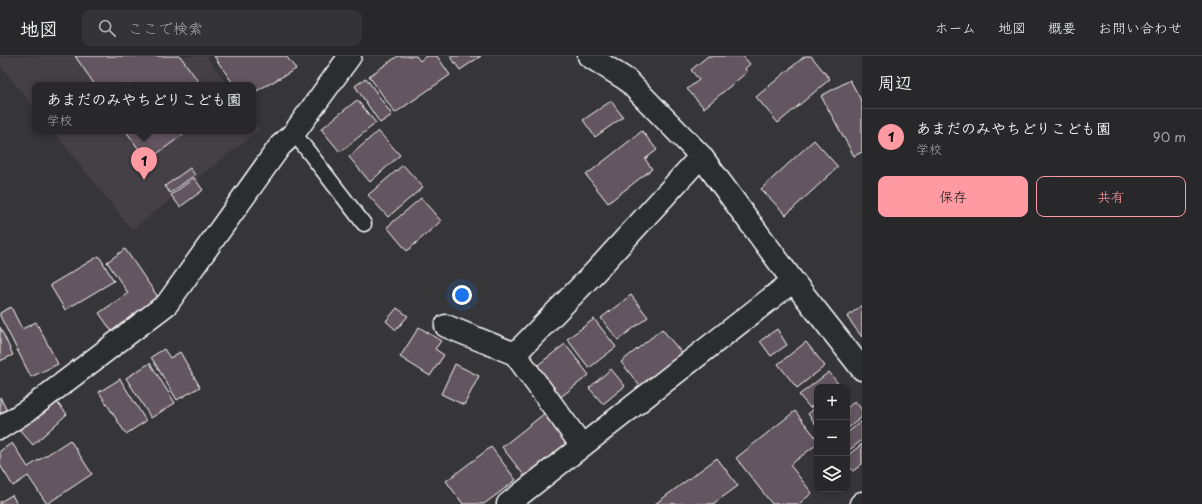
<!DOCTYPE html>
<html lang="ja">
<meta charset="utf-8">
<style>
body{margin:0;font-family:"Playpen Sans","Klee One",sans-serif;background:#343436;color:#f1f3f6}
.controls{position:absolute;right:12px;bottom:12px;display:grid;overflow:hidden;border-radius:8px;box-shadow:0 2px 6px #0003}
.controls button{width:36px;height:36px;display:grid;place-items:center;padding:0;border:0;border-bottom:1px solid #444447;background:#28282a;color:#f1f3f6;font:20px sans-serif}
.you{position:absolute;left:462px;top:239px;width:14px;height:14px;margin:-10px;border:3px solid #fff;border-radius:50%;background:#1a73e8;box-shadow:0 0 0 6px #1a73e833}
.badge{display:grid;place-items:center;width:26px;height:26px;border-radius:50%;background:#ff9aa2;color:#111;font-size:13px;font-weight:700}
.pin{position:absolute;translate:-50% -33px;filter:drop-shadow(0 1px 2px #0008)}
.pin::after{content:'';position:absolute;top:21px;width:14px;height:12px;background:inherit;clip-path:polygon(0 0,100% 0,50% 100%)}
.popup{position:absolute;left:32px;top:26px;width:224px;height:52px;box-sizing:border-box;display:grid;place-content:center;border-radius:8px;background:#28282a;filter:drop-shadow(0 1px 3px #0005);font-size:13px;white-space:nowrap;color:#a5a6a8}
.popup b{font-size:15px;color:#f1f3f6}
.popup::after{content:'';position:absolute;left:50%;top:100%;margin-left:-8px;border:8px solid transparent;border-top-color:#28282a}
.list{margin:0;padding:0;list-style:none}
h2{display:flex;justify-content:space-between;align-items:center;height:52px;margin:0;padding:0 16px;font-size:17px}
h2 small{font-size:13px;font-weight:400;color:#a5a6a8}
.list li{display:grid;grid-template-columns:26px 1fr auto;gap:12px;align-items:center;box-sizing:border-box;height:56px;padding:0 16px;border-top:1px solid #444447}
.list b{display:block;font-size:15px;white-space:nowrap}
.list p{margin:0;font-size:13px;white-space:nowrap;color:#a5a6a8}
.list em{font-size:13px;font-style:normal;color:#a5a6a8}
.actions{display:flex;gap:8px;padding:12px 16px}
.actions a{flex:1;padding:9px 0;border:1px solid #ff9aa2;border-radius:8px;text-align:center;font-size:14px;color:#ff9aa2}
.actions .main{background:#ff9aa2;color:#111}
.icon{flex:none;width:22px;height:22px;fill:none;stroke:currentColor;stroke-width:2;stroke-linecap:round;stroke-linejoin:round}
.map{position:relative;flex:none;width:862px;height:448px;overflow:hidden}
header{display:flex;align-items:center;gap:24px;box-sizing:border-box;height:56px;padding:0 20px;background:#28282a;border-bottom:1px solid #444447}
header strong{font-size:19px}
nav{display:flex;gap:22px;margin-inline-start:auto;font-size:14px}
.search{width:280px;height:36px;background:#343436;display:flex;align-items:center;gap:10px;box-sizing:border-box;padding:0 14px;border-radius:8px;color:#a5a6a8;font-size:15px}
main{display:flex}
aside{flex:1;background:#28282a}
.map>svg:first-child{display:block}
.built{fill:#443f44}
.building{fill:#645661;stroke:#fff}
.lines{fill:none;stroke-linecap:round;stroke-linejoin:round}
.service-casing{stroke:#fff;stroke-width:17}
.minor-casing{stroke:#fff;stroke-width:25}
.service{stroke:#2a2d2e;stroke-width:14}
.minor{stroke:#2a2d2e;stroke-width:22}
</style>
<header>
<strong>地図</strong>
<div class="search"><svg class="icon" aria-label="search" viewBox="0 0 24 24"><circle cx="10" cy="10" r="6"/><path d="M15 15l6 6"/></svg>ここで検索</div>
<nav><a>ホーム</a><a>地図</a><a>概要</a><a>お問い合わせ</a></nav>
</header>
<main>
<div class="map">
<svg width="862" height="448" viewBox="0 0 862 448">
<rect width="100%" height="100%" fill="#363538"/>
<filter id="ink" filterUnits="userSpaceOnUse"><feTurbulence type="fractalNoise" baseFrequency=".025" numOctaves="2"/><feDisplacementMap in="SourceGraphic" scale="8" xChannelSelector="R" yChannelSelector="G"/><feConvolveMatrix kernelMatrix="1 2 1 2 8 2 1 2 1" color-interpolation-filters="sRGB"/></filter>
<g filter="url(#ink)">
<path class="built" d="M 0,0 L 207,0 L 227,29 L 35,29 L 35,53 L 0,9 Z
M 253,65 L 259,74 L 132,174 L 53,75 L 253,75 Z"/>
<path class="building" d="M 75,0 L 180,0 L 201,29 L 95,29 Z
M 214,0 L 286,0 L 296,13 L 253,37 L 253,29 L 234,29 Z
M 398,0 L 416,0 L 420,5 L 426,0 L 437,0 L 450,19 L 395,57 L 369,20 Z
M 450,0 L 481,0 L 460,14 Z
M 708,0 L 743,0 L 750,8 L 745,13 L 747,16 L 704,52 L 687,33 L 699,24 L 691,14 Z
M 805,0 L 811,0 L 830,23 L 778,67 L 756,41 Z
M 366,22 L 392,59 L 380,67 L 355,30 Z
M 850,24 L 862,46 L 862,96 L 854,100 L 821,40 Z
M 357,44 L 376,67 L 340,96 L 321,73 Z
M 611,45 L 623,61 L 595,81 L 583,64 Z
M 126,75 L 188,75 L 147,105 Z
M 378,75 L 400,99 L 370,126 L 349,101 Z
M 642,75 L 657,94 L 645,103 L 652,113 L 608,147 L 586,119 Z
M 814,84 L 838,111 L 786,159 L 761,133 Z
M 403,109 L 423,131 L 388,161 L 368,139 Z
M 190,112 L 195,119 L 170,137 L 165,130 Z
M 194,122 L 203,134 L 180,151 L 171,139 Z
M 421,142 L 441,165 L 407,195 L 387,171 Z
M 125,193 L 160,244 L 113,277 L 99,257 L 128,237 L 107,206 Z
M 99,200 L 114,225 L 65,254 L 50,229 Z
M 631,239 L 648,261 L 618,284 L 601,262 Z
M 862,249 L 862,281 L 847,261 Z
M 11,251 L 22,273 L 36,266 L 58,308 L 31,321 L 0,260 L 0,257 Z
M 397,252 L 408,260 L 396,274 L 386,265 Z
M 594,263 L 616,291 L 589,312 L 567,283 Z
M 0,271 L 13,299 L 0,305 Z
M 419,271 L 441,285 L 435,293 L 444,299 L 430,320 L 400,301 Z
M 662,273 L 685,301 L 643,334 L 621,306 Z
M 777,273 L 787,289 L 771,300 L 760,285 Z
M 806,286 L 825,310 L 797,332 L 778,308 Z
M 565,288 L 589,319 L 558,343 L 534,312 Z
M 164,293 L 170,302 L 180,296 L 200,331 L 177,344 L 151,301 Z
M 150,307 L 175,347 L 151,362 L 126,322 Z
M 455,308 L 479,320 L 464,349 L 441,338 Z
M 611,313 L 625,330 L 603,348 L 589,332 Z
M 829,316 L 839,329 L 837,331 L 817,331 L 817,346 L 810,352 L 799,339 Z
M 120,323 L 146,365 L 126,378 L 99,336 Z
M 0,341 L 7,355 L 0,359 Z
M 52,341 L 67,358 L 33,389 L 18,372 Z
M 855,345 L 862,354 L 862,361 L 847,373 L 847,352 Z
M 817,350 L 817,370 L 808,358 Z
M 795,355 L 817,383 L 817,388 L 790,409 L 812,437 L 799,448 L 772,448 L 736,402 Z
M 545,357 L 570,388 L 526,422 L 502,391 Z
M 862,365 L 862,384 L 847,396 L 847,377 Z
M 70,384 L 92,418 L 47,448 L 28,420 L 13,430 L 0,409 L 0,395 L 12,387 L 28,411 Z
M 862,388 L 862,408 L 853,415 L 847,408 L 847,400 Z
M 491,391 L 516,424 L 484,448 L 463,448 L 446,425 Z
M 717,402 L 738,430 L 713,448 L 655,448 Z
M 12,439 L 17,448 L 0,448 L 0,446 Z"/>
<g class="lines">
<g class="service-casing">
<path id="service" d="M 294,77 L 364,168"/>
</g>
<g class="minor-casing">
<path id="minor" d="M 589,0 L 627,24 L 701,100 L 793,225 L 862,313
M 446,270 L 515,298 L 582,390
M 515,298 L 595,216 L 701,100
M 0,372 L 28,354 L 167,248 L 280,90 L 294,77 L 350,0
M 508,448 L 793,225
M 861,448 L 862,447"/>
</g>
<use href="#service" class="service"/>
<use href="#minor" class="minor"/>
</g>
</g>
</svg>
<div class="controls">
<button>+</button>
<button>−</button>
<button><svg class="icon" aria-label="layers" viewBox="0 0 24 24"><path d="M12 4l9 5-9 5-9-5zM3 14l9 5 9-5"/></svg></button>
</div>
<div class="you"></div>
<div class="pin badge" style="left:144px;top:124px">1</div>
<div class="popup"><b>あまだのみやちどりこども園</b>学校</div>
</div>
<aside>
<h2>周辺<small></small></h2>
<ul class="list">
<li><span class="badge">1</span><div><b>あまだのみやちどりこども園</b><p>学校</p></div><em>90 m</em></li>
</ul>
<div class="actions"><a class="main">保存</a><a>共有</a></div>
</aside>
</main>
